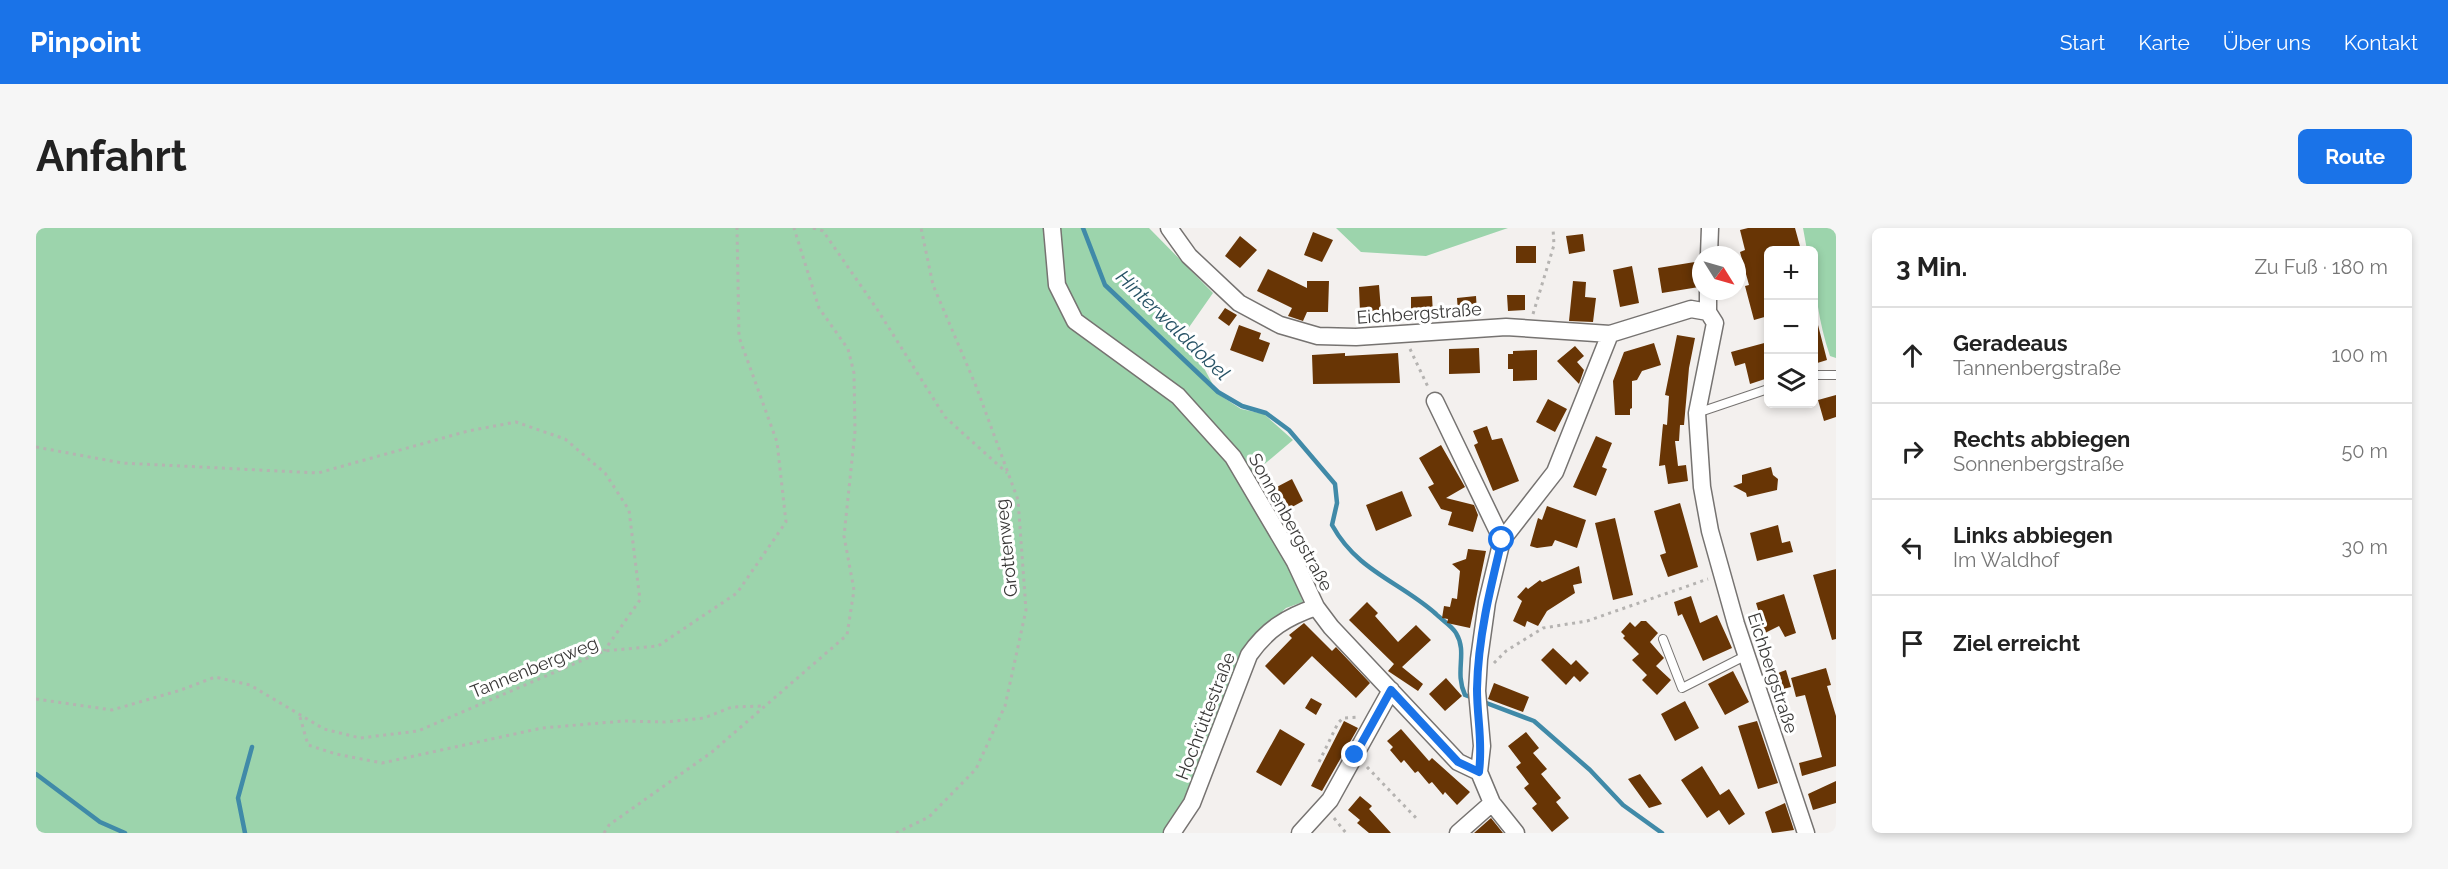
<!DOCTYPE html>
<html lang="de">
<meta charset="utf-8">
<style>
body{margin:0;font-family:Raleway,sans-serif;background:#f6f6f6;color:#222}
.controls{position:absolute;right:18px;top:18px;display:grid;overflow:hidden;border-radius:9px;box-shadow:0 3px 9px #0003}
.controls button{width:54px;height:54px;display:grid;place-items:center;padding:0;border:0;border-bottom:2px solid #e0e0e0;background:#fff;color:#222;font:30px sans-serif}
.compass{position:absolute;left:1656px;top:18px;width:54px;height:54px;border-radius:50%;background:#fff;box-shadow:0 3px 9px #0003;rotate:127deg}
.stop{position:absolute;width:18px;height:18px;margin:-14px;border:4px solid #1a73e8;border-radius:50%;background:#fff}
.stop.end{background:#1a73e8;border-color:#fff;box-shadow:0 2px 6px #0008}
.list{margin:0;padding:0;list-style:none}
h2{display:flex;justify-content:space-between;align-items:center;height:78px;margin:0;padding:0 24px;font-size:26px}
h2 small{font-size:20px;font-weight:400;color:#767676}
.list li{display:grid;grid-template-columns:39px 1fr auto;gap:18px;align-items:center;box-sizing:border-box;height:96px;padding:0 24px;border-top:2px solid #e0e0e0}
.list b{display:block;font-size:22px;white-space:nowrap}
.list p{margin:0;font-size:20px;white-space:nowrap;color:#767676}
.list em{font-size:20px;font-style:normal;color:#767676}
.icon{flex:none;width:33px;height:33px;fill:none;stroke:currentColor;stroke-width:2;stroke-linecap:round;stroke-linejoin:round}
.map{position:relative;flex:none;width:1800px;height:605px;overflow:hidden;border-radius:9px}
header{display:flex;align-items:center;gap:36px;box-sizing:border-box;height:84px;padding:0 30px;background:#1a73e8;color:#fff}
header strong{font-size:28px}
nav{display:flex;gap:33px;margin-inline-start:auto;font-size:21px}
.intro{display:flex;align-items:center;justify-content:space-between;box-sizing:border-box;height:144px;padding:0 36px}
h1{margin:0;font-size:42px}
.button{padding:15px 27px;border-radius:9px;background:#1a73e8;color:#fff;font-size:21px;font-weight:700}
main{display:flex;gap:36px;padding:0 36px}
aside{flex:1;background:#fff;border-radius:9px;box-shadow:0 3px 9px #0003}
.map>svg:first-child{display:block}
.green{fill:#9cd4ac}
.lines{fill:none;stroke-linecap:round;stroke-linejoin:round}
.stream{stroke:#408aa8;stroke-width:4.5}
.building{fill:#683505}
.service-casing{stroke:#767371;stroke-width:10}
.minor-casing{stroke:#767371;stroke-width:19}
.path{stroke:#b5b3b1;stroke-width:3;stroke-dasharray:3 4.5;stroke-linecap:butt}
.service{stroke:#fff;stroke-width:8}
.minor{stroke:#fff;stroke-width:16}
.route{stroke:#1a73e8;stroke-width:8}
.labels{text-anchor:middle;dominant-baseline:central;stroke-width:6;stroke-linejoin:round;paint-order:stroke}
.street-label{font-size:18px;fill:#3a3938;stroke:#fff}
.water-label{font-size:20px;font-style:italic;fill:#285366;stroke:#fff}
</style>
<header>
<strong>Pinpoint</strong>
<nav><a>Start</a><a>Karte</a><a>Über uns</a><a>Kontakt</a></nav>
</header>
<div class="intro"><h1>Anfahrt</h1><a class="button">Route</a></div>
<main>
<div class="map">
<svg width="1800" height="605" viewBox="0 0 1800 605">
<rect width="100%" height="100%" fill="#f3f0ee"/>
<path class="green" d="M 0,0 L 1113,0 L 1177,65 L 1149,105 L 1182,166 L 1205,181 L 1228,186 L 1257,212 L 1206,255 L 1255,339 L 1267,374 L 1250,380 L 1212,414 L 1152,569 L 1131,605 L 0,605 Z
M 1300,0 L 1472,0 L 1390,28 L 1325,24 Z
M 1767,0 L 1800,0 L 1800,130 L 1794,128 C 1782,92 1778,60 1778,22 L 1771,22 Z"/>
<g class="lines">
<path class="stream" d="M 1047,0 L 1069,57 L 1182,164 L 1206,178 L 1230,185 L 1253,202 L 1299,256 L 1301,275 L 1296,297 C 1322,344 1363,353 1400,386 C 1406,392 1416,398 1420,405 C 1432,425 1418,443 1429,467 L 1437,470
M 1445,473 L 1498,493 L 1554,542 L 1587,577 L 1626,605
M 0,546 L 64,594 L 89,605
M 209,605 L 202,570 L 216,519"/>
</g>
<path class="building" d="M 1712,0 L 1759,0 L 1765,22 L 1732,22 L 1732,88 L 1718,92 L 1709,58 L 1713,57 L 1704,24 L 1709,22 L 1704,2 Z
M 1277,4 L 1297,12 L 1286,34 L 1268,27 Z
M 1547,6 L 1549,23 L 1533,26 L 1530,8 Z
M 1204,8 L 1221,22 L 1204,40 L 1189,28 Z
M 1480,18 L 1500,18 L 1500,35 L 1480,35 Z
M 1665,33 L 1665,56 L 1663,59 L 1626,65 L 1622,40 Z
M 1596,38 L 1603,75 L 1584,79 L 1577,42 Z
M 1232,41 L 1271,60 L 1271,53 L 1293,53 L 1292,84 L 1271,84 L 1267,93 L 1252,88 L 1256,80 L 1221,63 Z
M 1537,53 L 1550,54 L 1549,69 L 1560,70 L 1557,94 L 1533,93 Z
M 1343,57 L 1345,83 L 1324,84 L 1323,59 Z
M 1471,67 L 1489,67 L 1489,82 L 1472,83 Z
M 1396,68 L 1397,86 L 1375,87 L 1375,69 Z
M 1440,68 L 1441,84 L 1422,85 L 1421,70 Z
M 1189,80 L 1201,87 L 1193,98 L 1182,90 Z
M 1203,97 L 1225,105 L 1223,111 L 1234,115 L 1227,134 L 1194,122 Z
M 1782,97 L 1791,132 L 1778,136 L 1778,98 Z
M 1641,107 L 1659,110 L 1653,140 L 1648,197 L 1644,197 L 1643,213 L 1639,213 L 1642,238 L 1650,237 L 1652,253 L 1632,256 L 1629,237 L 1623,238 L 1627,196 L 1631,197 L 1633,168 L 1629,167 Z
M 1732,114 L 1732,150 L 1714,156 L 1709,135 L 1699,138 L 1695,124 Z
M 1618,115 L 1625,137 L 1606,143 L 1601,152 L 1596,153 L 1596,180 L 1594,181 L 1594,187 L 1579,187 L 1577,153 L 1588,124 Z
M 1539,118 L 1548,128 L 1541,134 L 1548,142 L 1543,156 L 1521,133 Z
M 1443,120 L 1444,145 L 1413,146 L 1413,121 Z
M 1501,122 L 1501,152 L 1477,153 L 1477,141 L 1472,141 L 1472,126 L 1477,126 L 1477,123 Z
M 1309,125 L 1309,128 L 1362,125 L 1364,155 L 1277,156 L 1276,127 Z
M 1800,167 L 1800,189 L 1788,193 L 1782,172 Z
M 1512,171 L 1531,181 L 1519,204 L 1500,194 Z
M 1451,198 L 1456,212 L 1466,210 L 1483,253 L 1457,263 L 1438,217 L 1442,215 L 1437,203 Z
M 1560,208 L 1576,215 L 1566,239 L 1571,241 L 1560,268 L 1537,259 Z
M 1405,217 L 1429,259 L 1410,270 L 1438,277 L 1442,287 L 1437,304 L 1412,297 L 1416,284 L 1405,281 L 1392,259 L 1398,256 L 1383,230 Z
M 1735,239 L 1737,247 L 1742,251 L 1741,262 L 1711,269 L 1710,265 L 1697,258 L 1706,255 L 1706,247 Z
M 1256,251 L 1267,273 L 1247,284 L 1235,262 Z
M 1366,263 L 1376,288 L 1340,303 L 1330,277 Z
M 1644,275 L 1662,339 L 1632,349 L 1624,327 L 1630,325 L 1618,283 Z
M 1511,278 L 1550,292 L 1541,320 L 1519,312 L 1516,318 L 1501,320 L 1494,318 L 1502,290 L 1506,292 Z
M 1579,290 L 1597,367 L 1577,372 L 1559,295 Z
M 1742,297 L 1746,315 L 1754,313 L 1757,324 L 1721,333 L 1714,305 Z
M 1432,321 L 1450,323 L 1434,400 L 1411,395 L 1412,391 L 1406,390 L 1408,378 L 1414,379 L 1416,370 L 1421,371 L 1424,343 L 1416,336 L 1430,331 Z
M 1543,338 L 1546,355 L 1537,357 L 1539,365 L 1511,383 L 1502,398 L 1491,393 L 1489,399 L 1477,393 L 1486,373 L 1481,369 L 1490,359 L 1492,361 L 1504,352 L 1506,354 Z
M 1800,341 L 1800,411 L 1796,412 L 1777,347 Z
M 1748,366 L 1760,405 L 1749,409 L 1743,398 L 1729,405 L 1720,375 Z
M 1655,368 L 1664,395 L 1681,387 L 1696,420 L 1667,433 L 1646,386 L 1642,388 L 1638,374 Z
M 1331,374 L 1342,385 L 1339,388 L 1362,414 L 1380,397 L 1395,412 L 1366,439 L 1387,456 L 1382,463 L 1352,443 L 1358,436 L 1313,392 Z
M 1605,393 L 1610,393 L 1622,405 L 1614,414 L 1628,430 L 1620,438 L 1635,452 L 1621,467 L 1606,452 L 1611,447 L 1596,432 L 1603,426 L 1587,410 L 1589,408 L 1585,404 L 1594,394 L 1599,399 Z
M 1268,395 L 1296,423 L 1300,419 L 1334,455 L 1320,470 L 1276,428 L 1248,457 L 1229,438 L 1256,410 L 1253,407 Z
M 1517,420 L 1535,437 L 1540,432 L 1553,445 L 1544,454 L 1538,448 L 1530,457 L 1505,432 Z
M 1790,440 L 1795,457 L 1791,458 L 1800,488 L 1800,538 L 1766,548 L 1763,535 L 1786,529 L 1769,467 L 1760,469 L 1755,450 Z
M 1750,442 L 1755,459 L 1743,462 L 1739,446 Z
M 1697,443 L 1713,474 L 1689,487 L 1672,456 Z
M 1410,450 L 1426,468 L 1409,483 L 1393,466 Z
M 1458,455 L 1493,469 L 1487,484 L 1452,471 Z
M 1275,470 L 1286,476 L 1280,487 L 1269,480 Z
M 1649,473 L 1663,500 L 1639,513 L 1625,486 Z
M 1308,493 L 1322,500 L 1286,563 L 1275,558 Z
M 1721,493 L 1742,555 L 1722,561 L 1702,498 Z
M 1244,501 L 1269,516 L 1245,558 L 1220,544 Z
M 1365,501 L 1393,533 L 1396,530 L 1434,564 L 1421,577 L 1409,564 L 1407,567 L 1396,554 L 1393,556 L 1382,543 L 1379,545 L 1368,532 L 1365,535 L 1354,522 L 1357,519 L 1351,513 Z
M 1490,504 L 1503,520 L 1497,525 L 1511,541 L 1505,546 L 1525,570 L 1520,574 L 1533,590 L 1516,604 L 1496,580 L 1501,576 L 1488,560 L 1493,556 L 1480,539 L 1485,535 L 1472,518 Z
M 1666,538 L 1684,567 L 1693,561 L 1709,586 L 1693,597 L 1683,582 L 1671,590 L 1645,552 Z
M 1604,546 L 1626,576 L 1613,580 L 1592,551 Z
M 1800,553 L 1800,575 L 1777,582 L 1772,566 Z
M 1324,568 L 1336,578 L 1333,581 L 1355,605 L 1333,605 L 1321,595 L 1324,592 L 1312,582 Z
M 1749,575 L 1758,602 L 1736,605 L 1729,584 Z
M 1455,590 L 1467,605 L 1438,605 Z"/>
<g class="lines">
<g class="service-casing">
<path id="service" d="M 1778,147 L 1800,147
M 1661,185 L 1732,161
M 1627,411 L 1646,460 L 1711,427"/>
</g>
<g class="minor-casing">
<path id="minor" d="M 1016,0 L 1021,57 L 1039,93 L 1142,168 L 1197,229 L 1259,334 L 1280,379 L 1295,399 L 1422,534 L 1443,544 L 1456,575 L 1480,605
M 1133,0 L 1153,28 L 1203,75 L 1244,97 L 1282,108 L 1320,109 L 1470,99 L 1574,106 L 1655,81 L 1672,84 L 1679,95 L 1661,185 L 1666,259 L 1674,303 L 1700,396 L 1770,605
M 1673,27 L 1674,0
M 1672,84 L 1672,63
M 1399,173 L 1466,312
M 1443,544 L 1446,518 L 1441,463 L 1443,431 L 1451,374 L 1466,312 L 1519,244 L 1574,106
M 1136,605 L 1156,575 L 1213,427 C 1231,401 1251,389 1280,379
M 1264,605 L 1294,572 L 1355,462
M 1422,605 L 1456,575"/>
</g>
<path class="path" d="M 777,0 L 787,3 L 841,81 L 909,189 L 971,245
M 1497,86 L 1518,17 L 1517,0
M 1374,121 L 1393,161
M 0,219 L 86,235 L 282,245 L 432,203 L 480,194 L 529,211 L 569,245 L 593,282 L 604,372 L 568,423
M 1458,435 L 1470,423 L 1507,400 L 1551,393 L 1672,351
M 0,471 L 76,482 L 145,462 L 179,449 L 214,457 L 288,501 L 324,510 L 382,503 L 568,423 L 622,418 L 701,365 L 750,294 L 741,214 L 703,109 L 701,0
M 264,489 L 272,517 L 300,526 L 346,535 L 506,500 L 588,493 L 629,494 L 668,490 L 696,479 L 726,478
M 1283,534 L 1302,495 L 1307,490 L 1324,489
M 1331,539 L 1382,592
M 1298,590 L 1310,605
M 568,605 L 573,597 L 676,524 L 811,407 L 818,362 L 808,308 L 819,203 L 818,145 L 812,121 L 783,80 L 758,0
M 860,605 L 893,589 L 940,541 L 969,478 L 990,382 L 982,272 L 940,158 L 897,57 L 885,0"/>
<use href="#service" class="service"/>
<use href="#minor" class="minor"/>
</g>
<g class="lines">
<path class="route" d="M 1319,527 L 1355,462 L 1422,534 L 1443,544 C 1447,513 1441,491 1441,461 C 1442,410 1454,361 1466,312"/>
</g>
<g class="labels">
<g class="street-label">
<text transform="translate(1383 85) rotate(-4)">Eichbergstraße</text>
<text transform="translate(1255 294) rotate(61)">Sonnenbergstraße</text>
<text transform="translate(970 320) rotate(-96)">Grottenweg</text>
<text transform="translate(498 439) rotate(-22)">Tannenbergweg</text>
<text transform="translate(1737 445) rotate(72)">Eichbergstraße</text>
<text transform="translate(1169 488) rotate(-69)">Hochrüttestraße</text>
</g>
<g class="water-label">
<text transform="translate(1137 97) rotate(44)">Hinterwalddobel</text>
</g>
</g>
</svg>
<div class="controls">
<button>+</button>
<button>−</button>
<button><svg class="icon" aria-label="layers" viewBox="0 0 24 24"><path d="M12 4l9 5-9 5-9-5zM3 14l9 5 9-5"/></svg></button>
</div>
<svg class="compass" viewBox="-18 -18 36 36"><path d="M0-13l5 13h-10z" fill="#e53935"/><path d="M0 13l5-13h-10z" fill="#767676"/></svg>
<div class="stop" style="left:1466px;top:312px"></div>
<div class="stop end" style="left:1319px;top:527px"></div>
</div>
<aside>
<h2>3 Min.<small>Zu Fuß · 180 m</small></h2>
<ul class="list">
<li><svg class="icon" aria-label="ahead" viewBox="0 0 24 24"><path d="M12 20V5M6 11l6-6 6 6"/></svg><div><b>Geradeaus</b><p>Tannenbergstraße</p></div><em>100 m</em></li>
<li><svg class="icon" aria-label="right" viewBox="0 0 24 24"><path d="M7 20v-9h11M14 6l5 5-5 5"/></svg><div><b>Rechts abbiegen</b><p>Sonnenbergstraße</p></div><em>50 m</em></li>
<li><svg class="icon" aria-label="left" viewBox="0 0 24 24"><path d="M17 20v-9H6M10 6l-5 5 5 5"/></svg><div><b>Links abbiegen</b><p>Im Waldhof</p></div><em>30 m</em></li>
<li><svg class="icon" aria-label="arrive" viewBox="0 0 24 24"><path d="M6 21V4h12l-3 4 3 4H6"/></svg><div><b>Ziel erreicht</b></div></li>
</ul>
</aside>
</main>
